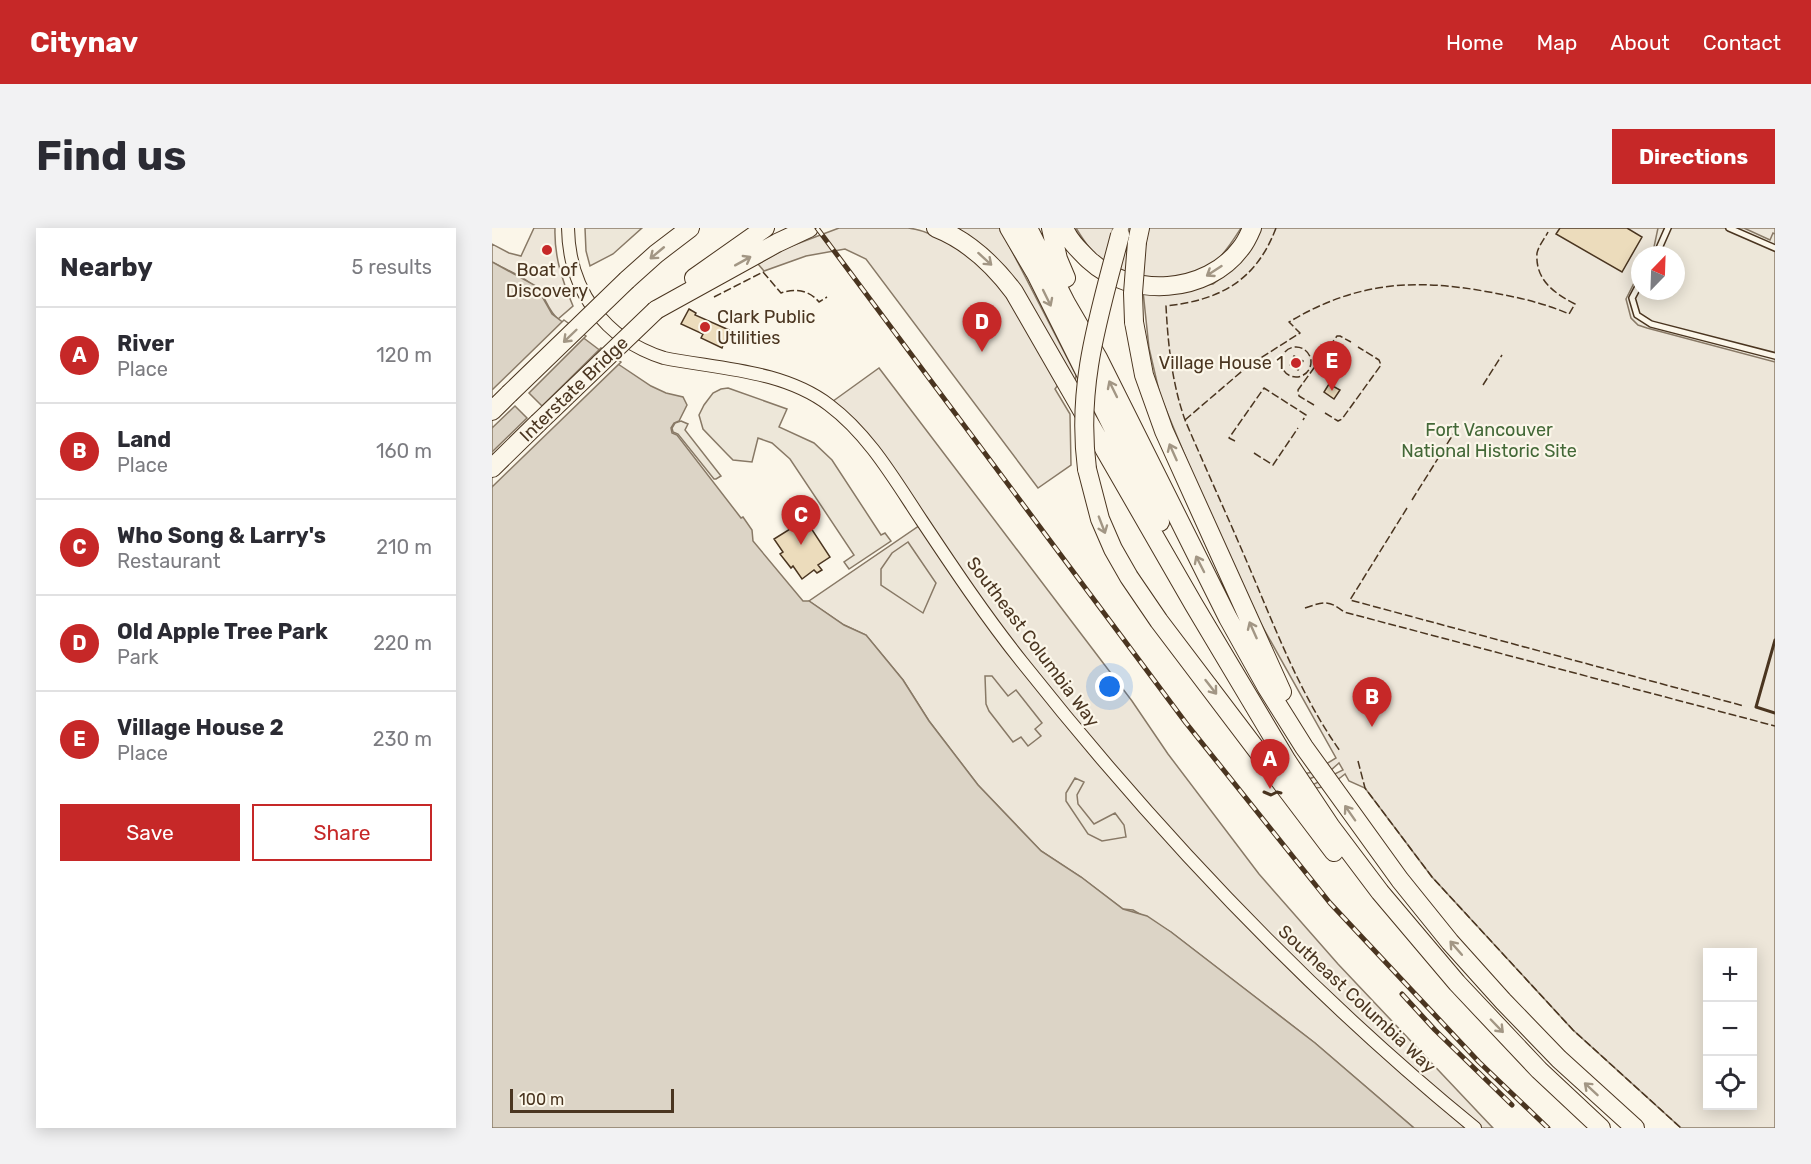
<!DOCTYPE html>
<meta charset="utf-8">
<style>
body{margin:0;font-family:Rubik,sans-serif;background:#f2f2f3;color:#2b2b33}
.controls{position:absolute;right:18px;bottom:18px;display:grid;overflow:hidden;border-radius:0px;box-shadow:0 3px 15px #0003}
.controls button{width:54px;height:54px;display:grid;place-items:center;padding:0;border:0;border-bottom:2px solid #e1e1e2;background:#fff;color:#2b2b33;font:30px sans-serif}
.compass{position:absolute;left:1139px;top:18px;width:54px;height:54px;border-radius:50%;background:#fff;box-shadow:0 3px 15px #0003;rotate:23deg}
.scale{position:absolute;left:18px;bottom:15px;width:164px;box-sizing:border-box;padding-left:6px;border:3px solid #4a3520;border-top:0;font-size:16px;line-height:21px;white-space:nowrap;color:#4a3520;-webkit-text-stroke:4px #fbf6e9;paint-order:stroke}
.you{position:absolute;left:618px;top:459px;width:21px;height:21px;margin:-15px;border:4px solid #fff;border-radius:50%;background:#1a73e8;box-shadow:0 0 0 9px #1a73e833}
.badge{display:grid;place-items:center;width:39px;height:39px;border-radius:50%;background:#c62828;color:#fff;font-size:20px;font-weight:700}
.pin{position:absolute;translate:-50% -50px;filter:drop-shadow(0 2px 3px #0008)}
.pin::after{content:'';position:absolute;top:32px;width:21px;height:18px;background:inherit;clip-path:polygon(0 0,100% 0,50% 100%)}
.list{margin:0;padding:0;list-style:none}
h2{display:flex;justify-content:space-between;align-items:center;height:78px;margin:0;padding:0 24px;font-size:26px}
h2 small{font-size:20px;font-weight:400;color:#7c7c81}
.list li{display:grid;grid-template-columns:39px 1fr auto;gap:18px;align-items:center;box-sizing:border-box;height:96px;padding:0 24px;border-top:2px solid #e1e1e2}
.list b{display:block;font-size:22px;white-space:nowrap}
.list p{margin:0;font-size:20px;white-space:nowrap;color:#7c7c81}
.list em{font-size:20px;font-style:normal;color:#7c7c81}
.actions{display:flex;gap:12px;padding:18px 24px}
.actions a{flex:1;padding:14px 0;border:2px solid #c62828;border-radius:0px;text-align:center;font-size:21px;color:#c62828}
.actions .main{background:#c62828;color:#fff}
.icon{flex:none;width:33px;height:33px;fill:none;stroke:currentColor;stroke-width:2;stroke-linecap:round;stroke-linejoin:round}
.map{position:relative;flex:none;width:1283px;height:900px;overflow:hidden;border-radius:0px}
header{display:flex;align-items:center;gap:36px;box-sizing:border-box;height:84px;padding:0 30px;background:#c62828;color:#fff}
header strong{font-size:28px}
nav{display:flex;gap:33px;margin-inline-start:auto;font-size:21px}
.intro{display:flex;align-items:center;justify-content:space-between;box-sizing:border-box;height:144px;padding:0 36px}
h1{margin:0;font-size:42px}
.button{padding:15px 27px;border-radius:0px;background:#c62828;color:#fff;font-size:21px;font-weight:700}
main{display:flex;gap:36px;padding:0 36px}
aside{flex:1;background:#fff;border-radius:0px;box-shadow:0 3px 15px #0003}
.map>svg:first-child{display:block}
.green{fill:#ede6d9;stroke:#887966;stroke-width:1.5;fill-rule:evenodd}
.parking{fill:#ede7d9;stroke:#887966;stroke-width:1.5}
.water{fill:#dcd4c6;stroke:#887966;stroke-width:1.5}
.pier{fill:#fbf6e9;stroke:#887966;stroke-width:1.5}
.building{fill:#ecdcbc;stroke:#4a3520;stroke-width:1.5}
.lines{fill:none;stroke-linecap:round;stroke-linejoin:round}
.service-casing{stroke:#4a3520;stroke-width:8}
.tertiary-casing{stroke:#4a3520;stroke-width:14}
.motorway-casing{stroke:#4a3520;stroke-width:20}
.service{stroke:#fbf6e9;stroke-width:5}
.tertiary{stroke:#fbf6e9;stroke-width:12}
.motorway{stroke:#fbf6e9;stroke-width:18}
.rail-casing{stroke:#4a3520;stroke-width:5}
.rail{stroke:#fbf6e9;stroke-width:3;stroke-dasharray:9;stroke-linecap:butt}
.motorway-bridge-casing{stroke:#4a3520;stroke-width:20;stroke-linecap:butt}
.motorway-bridge{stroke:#fbf6e9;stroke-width:18}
.fence{stroke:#4a3520;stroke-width:1.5;stroke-dasharray:8 3;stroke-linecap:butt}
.wall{stroke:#4a3520;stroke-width:3}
.oneway{stroke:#a29684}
.poi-dot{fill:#c62828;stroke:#fbf6e9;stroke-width:2}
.labels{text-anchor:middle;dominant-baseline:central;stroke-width:4.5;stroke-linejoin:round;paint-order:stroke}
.poi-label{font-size:18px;fill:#4a3520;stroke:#fbf6e9}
.street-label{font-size:18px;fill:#4a3520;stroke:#fbf6e9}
.park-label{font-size:18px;fill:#436837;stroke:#fbf6e9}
</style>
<header>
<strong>Citynav</strong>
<nav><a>Home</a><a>Map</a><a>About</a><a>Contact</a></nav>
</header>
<div class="intro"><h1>Find us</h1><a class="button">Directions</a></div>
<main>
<aside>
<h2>Nearby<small>5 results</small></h2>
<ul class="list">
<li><span class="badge">A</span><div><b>River</b><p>Place</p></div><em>120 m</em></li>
<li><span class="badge">B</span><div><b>Land</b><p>Place</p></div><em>160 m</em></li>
<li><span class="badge">C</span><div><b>Who Song &amp; Larry's</b><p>Restaurant</p></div><em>210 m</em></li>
<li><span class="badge">D</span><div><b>Old Apple Tree Park</b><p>Park</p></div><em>220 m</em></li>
<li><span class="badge">E</span><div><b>Village House 2</b><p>Place</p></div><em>230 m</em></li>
</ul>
<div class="actions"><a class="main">Save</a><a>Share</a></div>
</aside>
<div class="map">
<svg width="1283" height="900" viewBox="0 0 1283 900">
<rect width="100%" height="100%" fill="#fbf6e9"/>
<path class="green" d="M 42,0 L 63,0 C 62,28 70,52 81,78 L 66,91 C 58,84 56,77 51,68 C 39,51 18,44 0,34 L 0,16 L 17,25 L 29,28 Z
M 347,0 C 369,0 393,0 416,0 C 426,1 437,5 446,10 C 508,38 534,101 566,157 L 563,161 L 578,186 L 579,237 L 546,260 L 374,31 L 353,21 L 314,28 L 272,43 L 266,36 L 294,20 Z
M 459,0 L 508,0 L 584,147 L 583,157 L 533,67 Z
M 584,0 L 621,0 L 615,23 L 630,28 L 637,0 L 640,0 L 635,30 L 650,34 L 656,0 L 749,0 C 742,11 734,24 724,33 C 694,58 646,54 614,35 C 601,27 592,13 584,0 Z
M 769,0 L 1283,0 L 1283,900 L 1189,900 L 1081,802 L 940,649 L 873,560 L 857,553 L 853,546 C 842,555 830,563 816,559 L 851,542 L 847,535 L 839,542 L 812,553 L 806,547 L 821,544 L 844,530 L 768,394 L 706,259 L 668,167 L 657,120 L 651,63 L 664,64 L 721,56 L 743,39 L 754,27 ZM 1148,27 L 1184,27 L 1184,63 L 1148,63 ZM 1216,724 L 1260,724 L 1260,878 L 1216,878 Z
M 387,140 L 596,415 L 640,473 L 676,526 L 767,646 L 846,736 L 1001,900 L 922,900 L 823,815 L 679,704 L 641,682 L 631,681 L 589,649 L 549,623 L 486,557 L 437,493 L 411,452 L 374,407 L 352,397 L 317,373 L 431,295 L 390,233 L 337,176 Z"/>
<path class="parking" d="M 93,0 L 150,0 L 121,26 L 98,38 L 94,23 Z
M 1166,0 L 1252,0 L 1278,12 L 1281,5 L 1283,6 L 1283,134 L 1155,100 L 1146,97 L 1139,90 L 1134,71 L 1148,43 L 1148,63 L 1184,63 L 1184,27 L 1157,27 L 1162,19 Z
M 236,160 L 295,181 L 287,199 L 322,215 L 340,232 L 389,307 L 393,305 L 399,313 L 357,341 L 352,334 L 362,327 L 298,231 L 280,215 L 266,210 L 260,234 L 241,232 L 235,226 L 211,201 L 207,187 L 212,177 L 221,165 L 229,161 Z
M 189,193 L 196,196 L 193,202 L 229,248 L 224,251 L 222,251 L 186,206 L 181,204 L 180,200 L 183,195 Z
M 416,314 L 444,355 L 431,385 L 389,357 L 389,341 L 400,325 Z
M 493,448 L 500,448 L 516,468 L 524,462 L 550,495 L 543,501 L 549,508 L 536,518 L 529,509 L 521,514 L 497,483 L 494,476 Z
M 583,550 L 592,554 L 585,567 L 586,576 L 602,596 L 623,585 L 632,597 L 634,609 L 610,613 L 596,606 L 574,573 L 574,565 Z"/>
<path class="water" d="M 0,34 L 44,58 L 60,86 L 126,136 L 159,158 L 174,165 L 191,169 L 195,177 L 187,193 L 182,195 L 179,200 L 180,205 L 185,207 L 249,290 L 251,289 L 260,302 L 261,313 L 311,373 L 317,373 L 352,397 L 374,407 L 411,452 L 437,493 L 486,557 L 549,623 L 589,649 L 631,681 L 655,688 L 679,704 L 823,815 L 922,900 L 0,900 Z"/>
<path class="pier" d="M 72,92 L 94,108 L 37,165 L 50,178 L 109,120 L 129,134 L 0,259 L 0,224 L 35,190 L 23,178 L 0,200 L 0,162 Z"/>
<path class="building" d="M 1068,0 L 1135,0 L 1150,9 L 1130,44 L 1064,6 Z
M 197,81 L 204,85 L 203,87 L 237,102 L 230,120 L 209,110 L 211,106 L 189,96 Z
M 802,128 L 811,133 L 806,142 L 798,137 Z
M 837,156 L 848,162 L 842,171 L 832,164 Z
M 306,296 L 310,302 L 317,297 L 338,329 L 326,337 L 330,342 L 325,345 L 322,342 L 310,351 L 301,338 L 299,340 L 288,326 L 291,324 L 282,311 Z"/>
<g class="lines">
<g class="service-casing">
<path id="service" d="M 1237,0 L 1283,20
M 1164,27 L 1176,0
M 1148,55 L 1140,70 L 1145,87 L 1159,96 L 1283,128"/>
</g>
<g class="tertiary-casing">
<path id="tertiary" d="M 76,0 C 77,62 112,111 172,130 C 227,141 291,142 337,177 C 377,207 402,251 430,293 C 462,341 494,389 530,434 C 665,604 814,762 983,900"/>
</g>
<g class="motorway-casing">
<path id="motorway" d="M 444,0 C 477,13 501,36 522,64 L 702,377 L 795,533 L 839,599 L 888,664 L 965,755 L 1047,842 L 1109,900
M 517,0 L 544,46 L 668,294
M 536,0 L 574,75 L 606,130 L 736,390 L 775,460 L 812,519 L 908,652 L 958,714 L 1011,773 L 1067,831 L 1143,900
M 559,0 L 566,31 L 574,50
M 572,0 C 577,13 588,23 597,32 C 639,71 715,66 749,20 C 754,14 757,7 760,0
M 645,14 L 648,0
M 202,50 L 273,0
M 135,52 L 164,26 L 198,0
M 164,82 L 285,15 L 317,0
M 642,94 L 652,147 L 672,203 L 790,464
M 0,183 L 17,166
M 0,240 L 46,195
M 595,241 L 608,291 L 621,321 L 637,349 L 667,393 L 842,624"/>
</g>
<use href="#service" class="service"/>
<use href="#tertiary" class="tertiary"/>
<use href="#motorway" class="motorway"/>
<g class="rail-casing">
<path id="rail" d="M 325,0 L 694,495 L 838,675 L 987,834 L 1056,900
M 910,766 L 943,802 L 1020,877"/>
</g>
<use href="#rail" class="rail"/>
<g class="motorway-bridge-casing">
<path id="motorway-bridge" d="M 642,94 L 641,65 L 645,14
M 17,166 L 135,52
M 46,195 L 164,82
M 595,241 C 584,157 607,88 628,7"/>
</g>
<use href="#motorway-bridge" class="motorway-bridge"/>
<path class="fence" d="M 784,0 C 764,53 728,72 674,78 C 676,117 680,155 693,192 C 713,239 735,287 755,334 C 783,399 807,465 848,523
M 222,69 L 271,44 L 289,65 C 304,60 317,62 327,74 L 335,69
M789 134a15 15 0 1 1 30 0a15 15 0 1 1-30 0Z
M 991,157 L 1010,127
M 822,177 L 807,168 L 806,162 L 845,108 L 848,108 L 859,114
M 833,185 L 846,193 L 850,191 L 889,137 L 887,132 L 866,119
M 693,192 L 756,138 L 808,105 L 797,94 C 864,54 922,50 997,64 C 1025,69 1052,75 1077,86 L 1083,76 C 1062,65 1043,52 1045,25 C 1046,19 1053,10 1056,4
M 743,213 L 737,210 L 772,160 L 814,187 L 811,192
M 762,225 L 781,237 L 806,200
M 920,272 L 965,200
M 915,280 L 858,372 L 1252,478
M 813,380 C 831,374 836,371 852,384 L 1283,498
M 866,533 L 873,560 L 940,649 L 1081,802 L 1189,900"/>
<path class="wall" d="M 1283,412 L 1264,479 L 1283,485
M 772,564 L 779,567 L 785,564 L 789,565"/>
</g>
<defs><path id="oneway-shaft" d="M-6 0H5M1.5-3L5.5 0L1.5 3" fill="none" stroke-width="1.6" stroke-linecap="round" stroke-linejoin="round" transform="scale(1.5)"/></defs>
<g class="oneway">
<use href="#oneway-shaft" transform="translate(165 25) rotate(140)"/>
<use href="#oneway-shaft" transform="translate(493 31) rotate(42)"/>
<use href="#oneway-shaft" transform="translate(251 33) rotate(-29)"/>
<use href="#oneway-shaft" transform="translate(722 43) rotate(147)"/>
<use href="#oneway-shaft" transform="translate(555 70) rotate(64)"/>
<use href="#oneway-shaft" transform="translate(78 108) rotate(136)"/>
<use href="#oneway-shaft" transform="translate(621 161) rotate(-116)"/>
<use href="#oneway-shaft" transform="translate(681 224) rotate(-114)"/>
<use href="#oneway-shaft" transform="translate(610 297) rotate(69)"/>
<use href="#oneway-shaft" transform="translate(708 336) rotate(-117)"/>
<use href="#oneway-shaft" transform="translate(761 402) rotate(-114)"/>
<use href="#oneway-shaft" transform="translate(719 459) rotate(52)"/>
<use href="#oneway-shaft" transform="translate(858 585) rotate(-125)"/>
<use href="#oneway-shaft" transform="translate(964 720) rotate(-131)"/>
<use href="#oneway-shaft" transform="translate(1005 798) rotate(46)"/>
<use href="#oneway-shaft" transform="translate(1099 861) rotate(-137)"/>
</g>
<g class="poi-dot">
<circle cx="55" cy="22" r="6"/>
<circle cx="213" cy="99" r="6"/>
<circle cx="804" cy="135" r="6"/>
</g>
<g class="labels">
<g class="poi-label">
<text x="55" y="42">Boat of<tspan x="55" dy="21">Discovery</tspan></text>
<text x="225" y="89" text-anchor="start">Clark Public<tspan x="225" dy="21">Utilities</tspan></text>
<text x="792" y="135" text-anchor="end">Village House 1</text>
</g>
<g class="street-label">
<text transform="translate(82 161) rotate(-44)">Interstate Bridge</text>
<text transform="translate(541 414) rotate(53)">Southeast Columbia Way</text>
<text transform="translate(865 771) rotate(43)">Southeast Columbia Way</text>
</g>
<g class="park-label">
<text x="997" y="202">Fort Vancouver<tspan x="997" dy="21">National Historic Site</tspan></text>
</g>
</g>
</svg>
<div class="controls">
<button>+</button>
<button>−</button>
<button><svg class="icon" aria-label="locate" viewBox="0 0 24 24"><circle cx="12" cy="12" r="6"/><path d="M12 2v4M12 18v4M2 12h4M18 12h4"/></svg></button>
</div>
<svg class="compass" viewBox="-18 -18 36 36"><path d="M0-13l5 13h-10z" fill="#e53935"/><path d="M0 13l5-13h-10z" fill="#7c7c81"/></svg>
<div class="scale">100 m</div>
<div class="you"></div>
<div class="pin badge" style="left:778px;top:561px">A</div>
<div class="pin badge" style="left:880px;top:499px">B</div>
<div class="pin badge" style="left:309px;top:317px">C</div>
<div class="pin badge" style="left:490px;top:124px">D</div>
<div class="pin badge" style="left:840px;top:163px">E</div>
</div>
</main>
